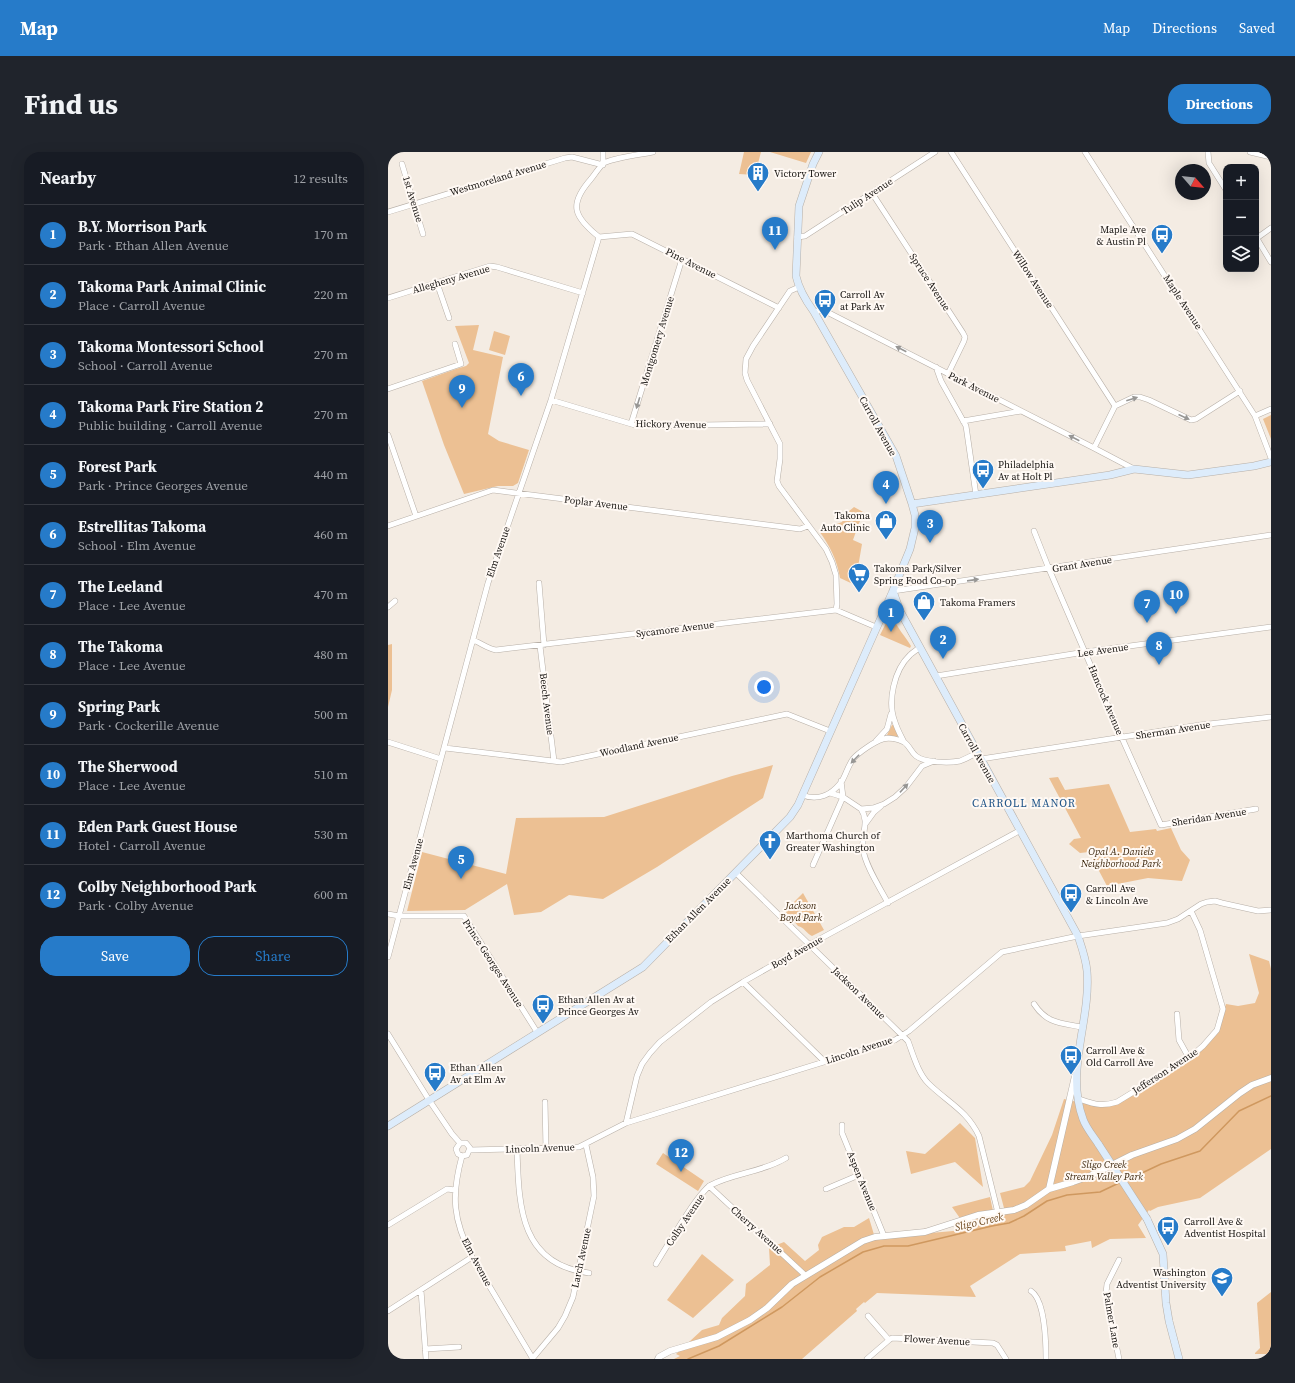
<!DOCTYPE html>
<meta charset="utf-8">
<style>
body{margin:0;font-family:"Source Serif 4",serif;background:#20242c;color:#f1f3f6}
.controls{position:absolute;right:12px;top:12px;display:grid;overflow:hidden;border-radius:8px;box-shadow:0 4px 16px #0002}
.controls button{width:36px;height:36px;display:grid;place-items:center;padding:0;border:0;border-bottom:1px solid #363941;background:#171b24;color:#f1f3f6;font:20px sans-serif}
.compass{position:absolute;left:787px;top:12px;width:36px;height:36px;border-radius:50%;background:#171b24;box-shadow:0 4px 16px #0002;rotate:118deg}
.you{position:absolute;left:376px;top:535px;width:14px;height:14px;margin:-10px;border:3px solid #fff;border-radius:50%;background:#1a73e8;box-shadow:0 0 0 6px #1a73e833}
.badge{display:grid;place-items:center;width:26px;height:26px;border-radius:50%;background:#267bc9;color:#fff;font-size:13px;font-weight:700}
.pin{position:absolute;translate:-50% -33px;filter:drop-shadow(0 1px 2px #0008)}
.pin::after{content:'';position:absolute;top:21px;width:14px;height:12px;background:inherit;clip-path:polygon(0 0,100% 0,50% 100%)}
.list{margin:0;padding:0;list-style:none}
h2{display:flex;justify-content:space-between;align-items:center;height:52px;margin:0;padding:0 16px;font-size:17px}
h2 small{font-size:13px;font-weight:400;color:#9ea1a6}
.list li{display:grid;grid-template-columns:26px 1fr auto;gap:12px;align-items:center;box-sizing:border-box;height:60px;padding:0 16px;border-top:1px solid #363941}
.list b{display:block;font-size:15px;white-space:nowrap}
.list p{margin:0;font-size:13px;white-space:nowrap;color:#9ea1a6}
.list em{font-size:13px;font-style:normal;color:#9ea1a6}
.actions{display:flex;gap:8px;padding:12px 16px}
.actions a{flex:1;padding:9px 0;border:1px solid #267bc9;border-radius:16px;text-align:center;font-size:14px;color:#267bc9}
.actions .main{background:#267bc9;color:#fff}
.icon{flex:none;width:22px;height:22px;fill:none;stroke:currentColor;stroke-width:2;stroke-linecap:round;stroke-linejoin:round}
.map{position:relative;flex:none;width:883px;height:1207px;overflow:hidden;border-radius:16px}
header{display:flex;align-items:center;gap:24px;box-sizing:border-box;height:56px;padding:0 20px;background:#267bc9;color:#fff}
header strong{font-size:19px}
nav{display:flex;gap:22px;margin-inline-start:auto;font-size:14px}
.intro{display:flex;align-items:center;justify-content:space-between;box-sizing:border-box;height:96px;padding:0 24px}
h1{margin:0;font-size:28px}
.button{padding:10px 18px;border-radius:16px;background:#267bc9;color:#fff;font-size:14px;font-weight:700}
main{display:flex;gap:24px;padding:0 24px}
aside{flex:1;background:#171b24;border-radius:16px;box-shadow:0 4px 16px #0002}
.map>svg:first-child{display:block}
.green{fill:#ecc093}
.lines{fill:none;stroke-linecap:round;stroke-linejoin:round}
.stream{stroke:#cf985f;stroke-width:1.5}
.minor-casing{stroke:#b7afa7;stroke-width:6}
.tertiary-casing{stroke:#b7afa7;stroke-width:7}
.secondary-casing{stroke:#b7afa7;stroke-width:8}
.minor{stroke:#fff;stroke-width:5}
.tertiary{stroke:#fff;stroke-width:6}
.secondary{stroke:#ddecfb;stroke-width:7}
.secondary-bridge-casing{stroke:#b7afa7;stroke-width:8;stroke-linecap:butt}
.secondary-bridge{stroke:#ddecfb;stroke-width:7}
.oneway{fill:#979694}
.labels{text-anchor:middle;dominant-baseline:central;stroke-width:4;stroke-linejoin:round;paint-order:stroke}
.poi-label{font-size:10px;fill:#181512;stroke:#fff9f4;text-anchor:start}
.street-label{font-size:10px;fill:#181512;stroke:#fff9f4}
.park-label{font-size:10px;font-style:italic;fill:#3d270d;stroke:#fff9f4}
.neighbourhood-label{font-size:11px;letter-spacing:1px;fill:#215588;stroke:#fff9f4}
.water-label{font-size:11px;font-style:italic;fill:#6f491e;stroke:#fff9f4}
</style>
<header>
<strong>Map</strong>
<nav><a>Map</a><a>Directions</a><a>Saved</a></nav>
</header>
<div class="intro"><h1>Find us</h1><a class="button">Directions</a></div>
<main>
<aside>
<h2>Nearby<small>12 results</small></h2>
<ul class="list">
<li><span class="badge">1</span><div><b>B.Y. Morrison Park</b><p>Park · Ethan Allen Avenue</p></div><em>170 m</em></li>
<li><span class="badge">2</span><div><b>Takoma Park Animal Clinic</b><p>Place · Carroll Avenue</p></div><em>220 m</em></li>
<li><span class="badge">3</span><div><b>Takoma Montessori School</b><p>School · Carroll Avenue</p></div><em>270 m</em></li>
<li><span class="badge">4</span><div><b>Takoma Park Fire Station 2</b><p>Public building · Carroll Avenue</p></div><em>270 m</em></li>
<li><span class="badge">5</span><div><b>Forest Park</b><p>Park · Prince Georges Avenue</p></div><em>440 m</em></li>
<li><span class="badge">6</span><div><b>Estrellitas Takoma</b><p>School · Elm Avenue</p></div><em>460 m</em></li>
<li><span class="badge">7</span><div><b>The Leeland</b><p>Place · Lee Avenue</p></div><em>470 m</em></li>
<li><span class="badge">8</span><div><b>The Takoma</b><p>Place · Lee Avenue</p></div><em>480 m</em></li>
<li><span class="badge">9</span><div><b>Spring Park</b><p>Park · Cockerille Avenue</p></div><em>500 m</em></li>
<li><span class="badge">10</span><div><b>The Sherwood</b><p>Place · Lee Avenue</p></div><em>510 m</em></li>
<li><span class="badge">11</span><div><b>Eden Park Guest House</b><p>Hotel · Carroll Avenue</p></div><em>530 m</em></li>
<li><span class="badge">12</span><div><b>Colby Neighborhood Park</b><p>Park · Colby Avenue</p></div><em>600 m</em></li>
</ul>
<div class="actions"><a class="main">Save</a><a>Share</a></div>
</aside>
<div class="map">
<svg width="883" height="1207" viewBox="0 0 883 1207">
<rect width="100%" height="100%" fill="#f4ece3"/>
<path class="green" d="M 356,0 L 373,0 L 367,23 L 351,22 Z
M 382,0 L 423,0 L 418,11 Z
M 91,173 L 85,198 L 115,205 L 100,282 L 111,289 L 141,298 L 130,331 L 125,334 L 110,334 L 76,342 L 56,293 L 34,229 L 68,217 L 78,214 L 81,211 L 67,174 Z
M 106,179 L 122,184 L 117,203 L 101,198 Z
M 883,263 L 883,287 L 875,267 Z
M 466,355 L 477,361 L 471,371 L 465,388 L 474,392 L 468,427 L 471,433 L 467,433 L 452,426 C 449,408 442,394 431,379 L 454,370 L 460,360 Z
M 502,463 L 505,465 C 509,476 517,484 523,494 L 522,496 L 492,483 L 499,469 L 500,465 Z
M 4,492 L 4,538 L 0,555 L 0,493 Z
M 504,573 L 506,573 L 510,584 L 509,585 L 499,583 Z
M 385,613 L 375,646 L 269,715 L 215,747 L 181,743 L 153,760 L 126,763 L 119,732 L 77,758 L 19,759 L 34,700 L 118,722 L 128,666 L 216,665 L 344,624 Z
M 670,625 L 677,638 L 721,632 L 742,680 L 768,677 L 769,679 L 783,676 L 793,698 L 802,708 L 794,729 L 760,726 L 719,734 L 701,700 L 692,701 L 681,692 L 686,687 L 693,686 L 661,626 Z
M 415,741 L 436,778 L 424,784 C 419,782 416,775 410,774 L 397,759 Z
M 861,802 L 881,809 L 883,817 L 883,997 L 812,1046 L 770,1055 L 762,1059 L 761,1058 L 750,1073 L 758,1086 L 722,1087 L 704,1096 L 703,1089 L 677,1094 L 678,1099 L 632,1102 L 582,1134 L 588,1145 L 489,1141 L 477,1151 L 476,1150 L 468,1157 L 469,1159 L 414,1207 L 286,1207 L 292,1204 L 288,1202 L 314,1178 L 331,1173 L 334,1166 L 357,1144 L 358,1132 L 382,1113 L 381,1096 L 396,1090 L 417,1109 L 431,1098 L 430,1093 L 434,1085 L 456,1075 L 466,1075 L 481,1066 L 487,1086 L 565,1079 L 579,1076 L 564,1055 L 602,1045 L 605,1059 L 616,1056 L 612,1041 L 636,1035 L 642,1029 L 664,983 L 676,947 L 713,955 L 728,951 L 814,897 L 830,876 L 838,852 L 850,854 L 867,851 L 871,841 Z
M 572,971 L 587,986 L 595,1035 L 567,1010 L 523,1022 L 518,999 L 537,1002 Z
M 275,1001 L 316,1029 L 310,1039 L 268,1012 Z
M 314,1102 L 346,1128 L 305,1166 L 279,1148 Z
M 883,1140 L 883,1202 L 867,1202 L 867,1201 L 872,1196 L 869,1151 Z"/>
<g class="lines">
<path class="stream" d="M 737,1029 L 773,1012 L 812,999 L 851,959 L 883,944
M 300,1207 L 331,1194 L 394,1155 L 432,1125 L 475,1100 L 496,1094 L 520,1094 L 604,1074 L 621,1071 L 636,1064 L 659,1049 L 679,1043 L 712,1040 L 733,1030"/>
<g class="minor-casing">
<path id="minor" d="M 215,0 L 215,11
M 563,0 L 727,254
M 697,0 L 867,264 L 883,306
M 820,0 L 821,11 L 838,38
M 862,0 L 883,5
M 14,12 L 35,82
M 484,41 L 575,181 L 577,185 L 576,189 L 560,222
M 0,60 L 177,6 L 184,5 L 215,13
M 211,85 L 244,82 L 391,156
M 211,85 C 186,65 180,53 203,27 C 206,23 213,13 216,11 C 224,6 255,2 265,0
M 409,85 L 417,84 L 547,0
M 868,85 L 883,110
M 869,86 L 883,76
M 49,131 L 61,166
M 411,135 L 402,139 L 365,194 L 358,207 L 357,221 L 359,228 L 392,292 L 392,307 L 389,329 L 391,334 L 438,397 L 444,410 L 448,423 L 449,452 L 448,458
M 0,146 L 102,114 L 109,115 L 195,141
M 426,160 L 435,158 L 439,160 L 706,296 L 746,317
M 548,215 L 553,229 L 578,274 L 588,343
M 0,237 L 73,212 L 67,192
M 163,248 L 250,274 L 382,272
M 867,264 L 883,257
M 575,269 L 633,259
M 243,272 L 294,107
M 0,283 L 28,364
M 706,296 L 727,254 L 746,245 L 752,245 L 761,248 L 803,268 L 808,267 L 852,239
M 0,374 L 105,338 L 412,377 L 420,374
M 646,379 L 661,417 L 734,586 L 773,673 L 868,657
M 151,431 L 156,493
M 505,439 L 883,383
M 0,455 L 7,449
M 85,488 C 93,491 100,497 108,498 L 448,458 L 488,475
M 152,494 L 166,609
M 548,524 L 697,500 L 883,475
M 488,589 L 499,577 L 503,562
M 0,590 L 53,607
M 516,590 C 513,584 509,577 507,570 C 499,550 506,518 522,503 C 525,500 529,498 532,495
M 57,596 L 173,610 L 399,562 L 442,579
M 593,607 L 812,573 L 883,565
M 442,641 L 455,645 L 473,657 L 485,656 L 496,652 L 507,645 L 518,635 L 534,614 L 546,609
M 414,643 C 430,649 444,643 454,629 C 458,622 460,614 465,607 C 470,601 487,589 495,587 C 501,585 510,587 516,590 C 521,593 523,600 528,604 C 537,611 562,611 572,609 C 578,607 584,603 589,601
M 473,657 C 482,670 473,682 475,697 C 477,713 492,736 500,751
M 478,671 L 486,660 L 493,654
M 425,713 L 455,645 L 453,629
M 348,721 L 520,889 C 525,902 530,921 540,931 C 559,950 579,958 591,984 L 610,1061
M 0,762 L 11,764 L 76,764 L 149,880
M 0,805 L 100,431 L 163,248 L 211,85
M 355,830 L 436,909
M 646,852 C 659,872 673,871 694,875
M 789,862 L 791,888 L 801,906
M 0,882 L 41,948 L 64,982 L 72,991
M 691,947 C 706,952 713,955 729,950 L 801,906 L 815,894 L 829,878 L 835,857 L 812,778 L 803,759
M 157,950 L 158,997
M 238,971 L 249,924 L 254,912 L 262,901 L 272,890 L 323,850 L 355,830 L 406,801 L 631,679
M 454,973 L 454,981 L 496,1084
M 72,991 L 78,991 L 82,996 L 79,1003 L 74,1004
M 72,991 L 68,997 L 70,1002 L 74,1004
M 82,998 L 191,995 L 238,971 L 507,888 L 521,879 L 614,800 L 690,784 L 779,771 L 790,767 L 813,752 L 819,750 L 827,749 L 834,751 L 870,759 L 883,758
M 129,998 C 131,1053 131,1112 201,1121
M 74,1004 C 63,1044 65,1068 84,1105 L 145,1207
M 321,1034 L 417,1123
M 438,1037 L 471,1023
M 0,1073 L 59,1037 L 67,1038
M 731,1108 L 719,1132 L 718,1141 L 731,1207
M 268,1112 C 278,1096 310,1040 323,1033 C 346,1021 375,1020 398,1006
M 33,1138 L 38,1207
M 643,1139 C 657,1148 658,1191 658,1207
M 0,1159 L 84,1105
M 480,1164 L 501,1188
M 37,1197 L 71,1195
M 144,1207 L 170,1176 L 177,1164 L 185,1145 L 206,1044 L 205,1025 L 198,993
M 479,1207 L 501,1188 L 504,1186 L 605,1191 L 609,1193 L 618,1207"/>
</g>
<g class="tertiary-casing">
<path id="tertiary" d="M 661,1037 L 687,924
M 270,1207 L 271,1205 L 282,1199 L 329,1185 L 362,1168 L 379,1156 L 404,1132 L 475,1089 L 487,1085 L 537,1080 L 590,1063 L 626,1058 L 638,1053 L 661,1037 L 685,1030 L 702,1024 L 744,1003 L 789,987 L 807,977 L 852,941 L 864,933 L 883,926"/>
</g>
<g class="secondary-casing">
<path id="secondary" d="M 524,352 L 722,323 L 746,317 L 800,323 L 866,314 L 883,310
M 505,439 L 512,459 L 690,784 C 694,796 698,807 699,819 C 703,869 677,918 695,967 C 698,976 706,985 711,993
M 0,974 L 255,815 L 402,665 L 410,653 L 504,441 L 522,397 L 527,376 L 527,363 L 524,352 L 508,304 L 426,160 C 418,149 411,138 408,124 L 411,54 L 425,12 L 431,0
M 759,1067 L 775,1102 L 778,1151 L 781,1169 L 791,1207"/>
</g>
<use href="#minor" class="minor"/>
<use href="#tertiary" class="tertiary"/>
<use href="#secondary" class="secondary"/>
<g class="secondary-bridge-casing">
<path id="secondary-bridge" d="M 711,993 L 759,1067"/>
</g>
<use href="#secondary-bridge" class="secondary-bridge"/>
</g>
<defs><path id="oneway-solid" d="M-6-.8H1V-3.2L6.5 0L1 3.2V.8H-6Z"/></defs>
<g class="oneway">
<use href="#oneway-solid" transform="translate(513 197) rotate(-153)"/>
<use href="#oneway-solid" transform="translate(744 247) rotate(-18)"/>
<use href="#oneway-solid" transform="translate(250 251) rotate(107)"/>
<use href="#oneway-solid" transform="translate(796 265) rotate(24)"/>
<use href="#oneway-solid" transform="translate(686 286) rotate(-153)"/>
<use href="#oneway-solid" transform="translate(585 428) rotate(-8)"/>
<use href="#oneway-solid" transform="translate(467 607) rotate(134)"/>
<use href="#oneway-solid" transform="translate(516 636) rotate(-47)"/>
</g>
<defs>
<g id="building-pin" transform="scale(1.15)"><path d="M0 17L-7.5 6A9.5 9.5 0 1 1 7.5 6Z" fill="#267bc9" stroke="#fff9f4"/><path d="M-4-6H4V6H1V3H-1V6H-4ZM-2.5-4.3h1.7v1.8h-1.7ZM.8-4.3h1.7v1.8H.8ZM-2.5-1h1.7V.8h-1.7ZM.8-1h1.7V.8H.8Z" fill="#fff"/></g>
<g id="bus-pin" transform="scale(1.15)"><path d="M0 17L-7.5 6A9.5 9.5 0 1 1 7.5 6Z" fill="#267bc9" stroke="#fff9f4"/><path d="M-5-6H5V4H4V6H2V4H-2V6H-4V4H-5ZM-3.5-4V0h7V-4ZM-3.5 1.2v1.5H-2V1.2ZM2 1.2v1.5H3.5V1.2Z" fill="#fff"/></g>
<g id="shop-pin" transform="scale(1.15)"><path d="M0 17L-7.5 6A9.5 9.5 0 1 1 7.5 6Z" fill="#267bc9" stroke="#fff9f4"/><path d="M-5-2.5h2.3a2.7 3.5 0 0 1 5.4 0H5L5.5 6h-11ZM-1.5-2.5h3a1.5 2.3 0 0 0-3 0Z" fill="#fff"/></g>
<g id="supermarket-pin" transform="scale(1.15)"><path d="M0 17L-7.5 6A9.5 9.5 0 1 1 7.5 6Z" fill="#267bc9" stroke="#fff9f4"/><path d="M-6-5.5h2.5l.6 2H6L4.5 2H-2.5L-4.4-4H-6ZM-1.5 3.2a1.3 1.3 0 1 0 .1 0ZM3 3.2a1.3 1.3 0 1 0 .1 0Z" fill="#fff"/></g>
<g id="church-pin" transform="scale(1.15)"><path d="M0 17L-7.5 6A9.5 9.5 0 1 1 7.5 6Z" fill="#267bc9" stroke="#fff9f4"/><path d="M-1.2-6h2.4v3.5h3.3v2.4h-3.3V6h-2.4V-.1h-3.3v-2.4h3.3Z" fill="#fff"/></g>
<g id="university-pin" transform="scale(1.15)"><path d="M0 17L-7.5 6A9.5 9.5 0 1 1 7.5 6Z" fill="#267bc9" stroke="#fff9f4"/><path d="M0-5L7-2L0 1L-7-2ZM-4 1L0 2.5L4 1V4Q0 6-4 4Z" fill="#fff"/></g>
</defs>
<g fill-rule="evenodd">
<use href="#building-pin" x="370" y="21"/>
<use href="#bus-pin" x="774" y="83"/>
<use href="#bus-pin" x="437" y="148"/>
<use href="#bus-pin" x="595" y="318"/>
<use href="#shop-pin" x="498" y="369"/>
<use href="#supermarket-pin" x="471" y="422"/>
<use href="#shop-pin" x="536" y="450"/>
<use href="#church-pin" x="382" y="689"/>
<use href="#bus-pin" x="683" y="742"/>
<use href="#bus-pin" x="155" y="853"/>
<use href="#bus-pin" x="683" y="904"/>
<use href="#bus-pin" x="47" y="921"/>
<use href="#bus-pin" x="780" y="1075"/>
<use href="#university-pin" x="834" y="1126"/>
</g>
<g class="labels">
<g class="poi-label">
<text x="386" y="21">Victory Tower</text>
<text x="758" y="77" text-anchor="end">Maple Ave<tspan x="758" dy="12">&amp; Austin Pl</tspan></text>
<text x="452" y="142">Carroll Av<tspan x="452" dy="12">at Park Av</tspan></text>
<text x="610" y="312">Philadelphia<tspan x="610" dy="12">Av at Holt Pl</tspan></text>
<text x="482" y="363" text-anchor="end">Takoma<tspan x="482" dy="12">Auto Clinic</tspan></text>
<text x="486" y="416">Takoma Park/Silver<tspan x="486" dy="12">Spring Food Co-op</tspan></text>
<text x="552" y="450">Takoma Framers</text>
<text x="398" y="683">Marthoma Church of<tspan x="398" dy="12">Greater Washington</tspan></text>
<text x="698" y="736">Carroll Ave<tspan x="698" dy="12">&amp; Lincoln Ave</tspan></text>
<text x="170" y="847">Ethan Allen Av at<tspan x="170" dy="12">Prince Georges Av</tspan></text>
<text x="698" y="898">Carroll Ave &amp;<tspan x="698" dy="12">Old Carroll Ave</tspan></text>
<text x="62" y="915">Ethan Allen<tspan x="62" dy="12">Av at Elm Av</tspan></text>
<text x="796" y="1069">Carroll Ave &amp;<tspan x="796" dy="12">Adventist Hospital</tspan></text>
<text x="818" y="1120" text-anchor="end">Washington<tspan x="818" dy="12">Adventist University</tspan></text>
</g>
<g class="street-label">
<text transform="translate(110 26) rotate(-17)">Westmoreland Avenue</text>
<text transform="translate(479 44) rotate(-33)">Tulip Avenue</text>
<text transform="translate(25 47) rotate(73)">1st Avenue</text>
<text transform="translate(303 111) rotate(27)">Pine Avenue</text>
<text transform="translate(63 127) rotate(-16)">Allegheny Avenue</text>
<text transform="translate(645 127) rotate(57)">Willow Avenue</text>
<text transform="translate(542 130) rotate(57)">Spruce Avenue</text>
<text transform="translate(795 150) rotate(57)">Maple Avenue</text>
<text transform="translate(269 189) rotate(-73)">Montgomery Avenue</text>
<text transform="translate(586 235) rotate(27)">Park Avenue</text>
<text transform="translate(283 272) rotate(1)">Hickory Avenue</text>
<text transform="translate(490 274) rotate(61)">Carroll Avenue</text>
<text transform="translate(208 351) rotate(7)">Poplar Avenue</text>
<text transform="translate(110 400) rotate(-71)">Elm Avenue</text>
<text transform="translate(694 412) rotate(-9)">Grant Avenue</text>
<text transform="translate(287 477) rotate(-7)">Sycamore Avenue</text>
<text transform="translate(715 498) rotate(-8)">Lee Avenue</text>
<text transform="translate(718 548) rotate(67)">Hancock Avenue</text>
<text transform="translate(159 552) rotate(83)">Beech Avenue</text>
<text transform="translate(785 578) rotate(-9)">Sherman Avenue</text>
<text transform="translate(251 593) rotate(-12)">Woodland Avenue</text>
<text transform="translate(589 601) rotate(61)">Carroll Avenue</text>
<text transform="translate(821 665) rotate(-9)">Sheridan Avenue</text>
<text transform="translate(25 712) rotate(-75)">Elm Avenue</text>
<text transform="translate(310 758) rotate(-45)">Ethan Allen Avenue</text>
<text transform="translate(409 800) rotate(-29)">Boyd Avenue</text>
<text transform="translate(105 811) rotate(57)">Prince Georges Avenue</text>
<text transform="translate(471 841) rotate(44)">Jackson Avenue</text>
<text transform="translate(471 898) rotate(-18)">Lincoln Avenue</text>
<text transform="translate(777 919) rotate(-33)">Jefferson Avenue</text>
<text transform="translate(152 996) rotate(-2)">Lincoln Avenue</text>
<text transform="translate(474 1029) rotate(68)">Aspen Avenue</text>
<text transform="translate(297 1068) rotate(-56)">Colby Avenue</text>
<text transform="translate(369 1078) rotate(42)">Cherry Avenue</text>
<text transform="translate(193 1106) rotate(-78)">Larch Avenue</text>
<text transform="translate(89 1110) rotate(62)">Elm Avenue</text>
<text transform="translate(724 1168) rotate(80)">Palmer Lane</text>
<text transform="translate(549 1188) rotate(3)">Flower Avenue</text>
</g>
<g class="park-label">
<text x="733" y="699">Opal A. Daniels<tspan x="733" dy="12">Neighborhood Park</tspan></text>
<text x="413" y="753">Jackson<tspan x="413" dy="12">Boyd Park</tspan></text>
<text x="716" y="1012">Sligo Creek<tspan x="716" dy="12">Stream Valley Park</tspan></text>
</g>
<g class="neighbourhood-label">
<text x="636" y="651">CARROLL MANOR</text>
</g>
<g class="water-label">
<text transform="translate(591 1070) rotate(-13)">Sligo Creek</text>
</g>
</g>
</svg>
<div class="controls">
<button>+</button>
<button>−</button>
<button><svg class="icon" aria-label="layers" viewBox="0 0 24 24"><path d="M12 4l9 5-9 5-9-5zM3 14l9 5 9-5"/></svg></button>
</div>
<svg class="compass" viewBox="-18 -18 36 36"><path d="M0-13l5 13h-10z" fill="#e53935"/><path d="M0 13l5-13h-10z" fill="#9ea1a6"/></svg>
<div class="you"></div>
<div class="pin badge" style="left:503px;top:480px">1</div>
<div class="pin badge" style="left:555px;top:507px">2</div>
<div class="pin badge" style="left:542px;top:391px">3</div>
<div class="pin badge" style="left:498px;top:352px">4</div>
<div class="pin badge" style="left:73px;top:727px">5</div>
<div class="pin badge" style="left:133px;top:244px">6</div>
<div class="pin badge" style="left:759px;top:471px">7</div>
<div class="pin badge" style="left:771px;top:513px">8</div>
<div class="pin badge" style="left:74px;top:256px">9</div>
<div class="pin badge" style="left:788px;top:462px">10</div>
<div class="pin badge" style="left:387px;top:98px">11</div>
<div class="pin badge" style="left:293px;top:1020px">12</div>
</div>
</main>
